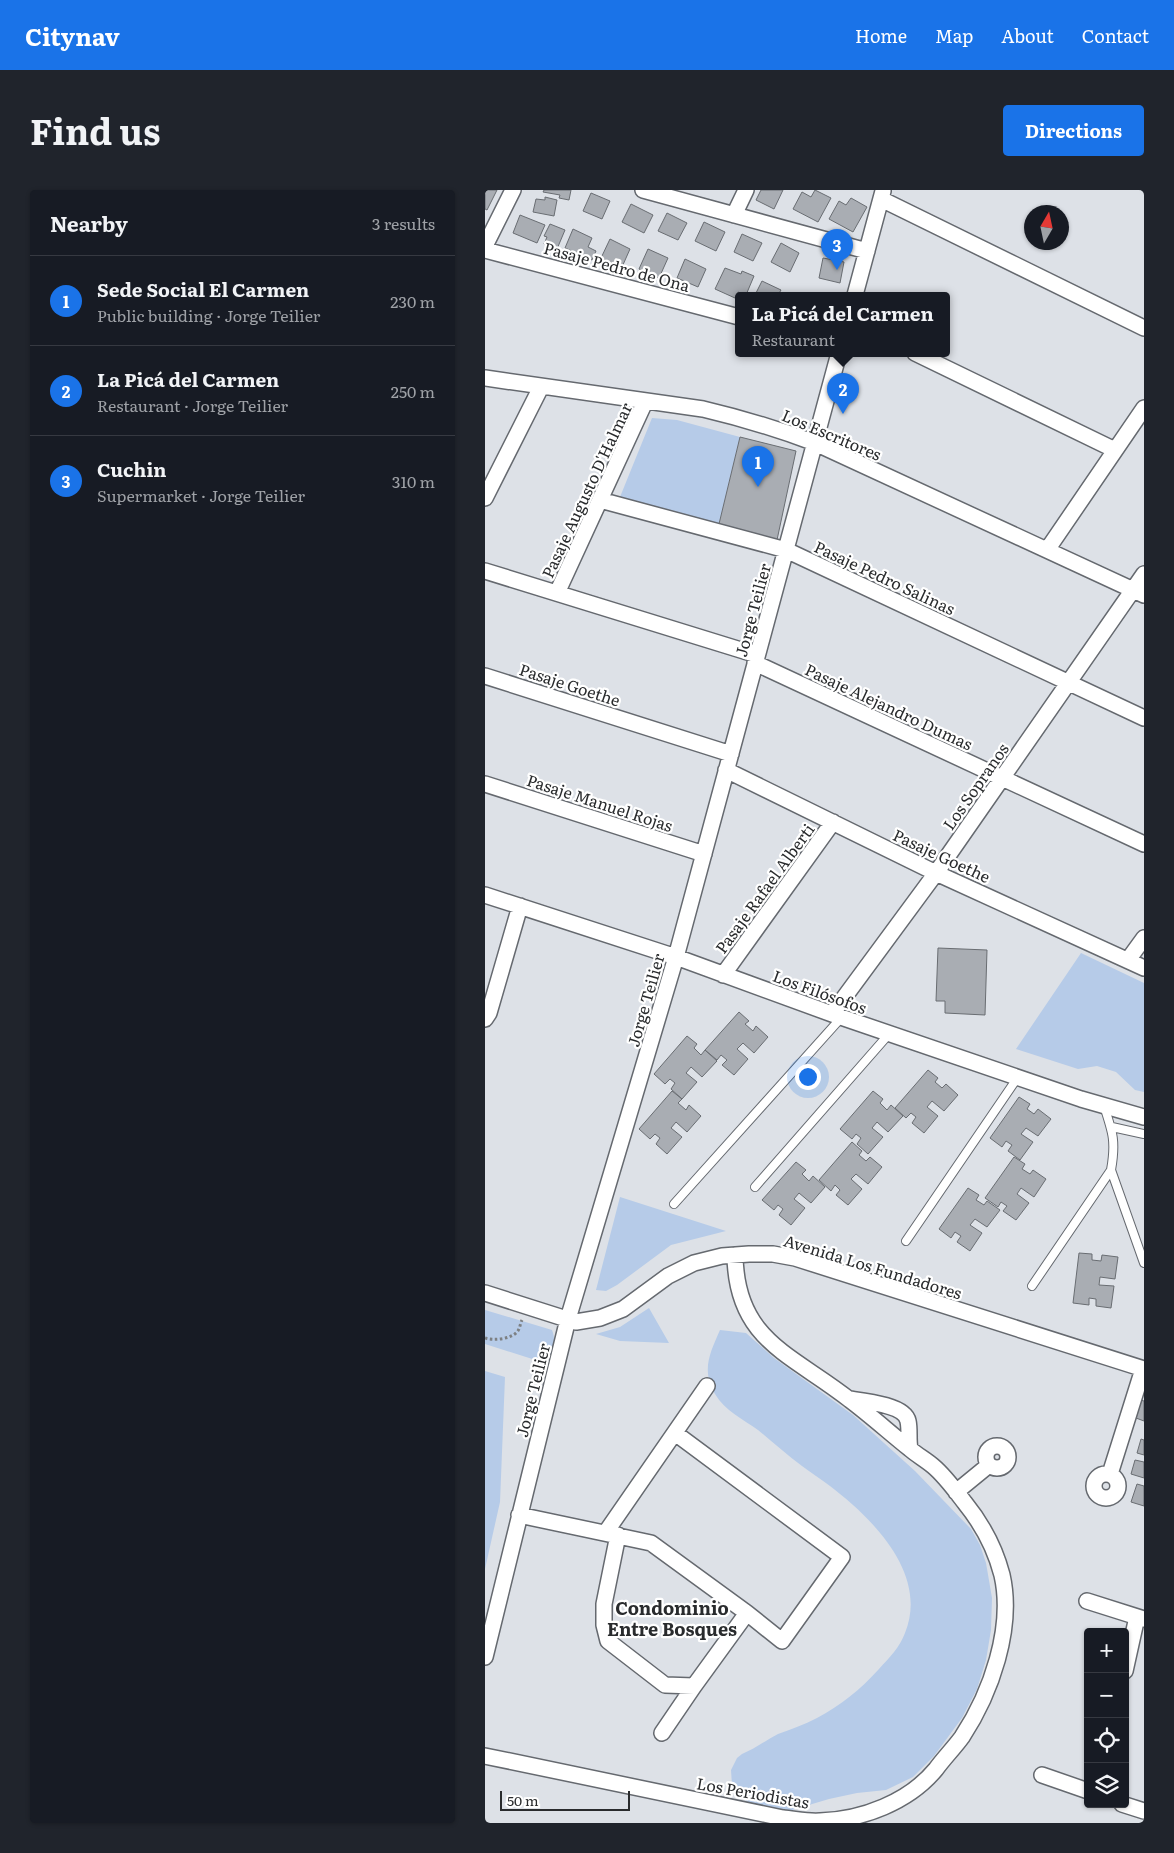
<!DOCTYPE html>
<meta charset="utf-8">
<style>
body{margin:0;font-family:Literata,serif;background:#20242c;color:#f1f3f6}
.controls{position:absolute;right:15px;bottom:15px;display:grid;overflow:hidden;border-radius:5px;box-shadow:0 1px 4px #0004}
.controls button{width:45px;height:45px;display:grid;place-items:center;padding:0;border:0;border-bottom:1px solid #363941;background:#171b24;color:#f1f3f6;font:25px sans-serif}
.compass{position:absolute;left:539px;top:15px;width:45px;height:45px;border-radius:50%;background:#171b24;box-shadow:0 1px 4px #0004;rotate:9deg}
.scale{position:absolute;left:15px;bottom:12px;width:130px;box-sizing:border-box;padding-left:5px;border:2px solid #292b2d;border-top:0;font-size:14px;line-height:18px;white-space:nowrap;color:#292b2d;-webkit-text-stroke:4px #fff;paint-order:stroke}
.you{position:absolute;left:322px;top:886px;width:18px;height:18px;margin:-12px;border:4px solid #fff;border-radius:50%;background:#1a73e8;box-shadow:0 0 0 8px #1a73e833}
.badge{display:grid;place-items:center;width:32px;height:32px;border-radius:50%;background:#1a73e8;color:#fff;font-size:16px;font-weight:700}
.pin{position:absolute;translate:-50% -41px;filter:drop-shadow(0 1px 2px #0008)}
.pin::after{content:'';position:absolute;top:26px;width:18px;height:15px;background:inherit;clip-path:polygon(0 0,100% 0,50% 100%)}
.popup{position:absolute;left:250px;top:102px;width:215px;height:65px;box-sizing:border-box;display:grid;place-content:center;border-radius:5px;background:#171b24;filter:drop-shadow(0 1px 4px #0005);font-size:16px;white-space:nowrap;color:#9ea1a6}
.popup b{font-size:19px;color:#f1f3f6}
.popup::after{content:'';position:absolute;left:50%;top:100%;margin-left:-10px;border:10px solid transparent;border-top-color:#171b24}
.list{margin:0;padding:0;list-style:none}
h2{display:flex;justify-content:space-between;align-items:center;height:65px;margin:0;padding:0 20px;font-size:21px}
h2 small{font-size:16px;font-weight:400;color:#9ea1a6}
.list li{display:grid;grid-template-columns:32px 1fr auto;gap:15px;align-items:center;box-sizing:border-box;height:90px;padding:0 20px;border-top:1px solid #363941}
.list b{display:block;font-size:19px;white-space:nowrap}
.list p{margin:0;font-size:16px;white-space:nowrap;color:#9ea1a6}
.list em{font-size:16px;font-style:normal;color:#9ea1a6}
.icon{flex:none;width:28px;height:28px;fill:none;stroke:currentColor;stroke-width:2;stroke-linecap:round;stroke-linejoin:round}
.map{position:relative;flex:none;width:659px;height:1633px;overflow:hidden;border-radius:5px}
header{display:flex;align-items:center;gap:30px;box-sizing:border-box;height:70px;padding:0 25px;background:#1a73e8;color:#fff}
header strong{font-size:24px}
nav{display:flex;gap:28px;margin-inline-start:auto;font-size:18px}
.intro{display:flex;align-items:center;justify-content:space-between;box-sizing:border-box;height:120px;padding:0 30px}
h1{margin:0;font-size:35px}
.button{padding:12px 22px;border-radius:5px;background:#1a73e8;color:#fff;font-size:18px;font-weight:700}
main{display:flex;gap:30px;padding:0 30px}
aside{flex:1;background:#171b24;border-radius:5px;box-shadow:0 1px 4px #0004}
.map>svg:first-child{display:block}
.green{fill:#b6cbe8}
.building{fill:#a9adb3;stroke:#696d72}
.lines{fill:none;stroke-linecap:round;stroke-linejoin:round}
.lane-casing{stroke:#65696f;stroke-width:10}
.street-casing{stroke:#65696f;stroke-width:18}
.path{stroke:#7d8083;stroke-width:3;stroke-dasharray:2.5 2.5;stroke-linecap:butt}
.lane{stroke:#fff;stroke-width:8}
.street{stroke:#fff;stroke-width:15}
.labels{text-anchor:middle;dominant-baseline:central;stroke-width:4.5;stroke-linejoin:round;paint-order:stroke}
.street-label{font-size:16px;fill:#292b2d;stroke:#fff}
.neighbourhood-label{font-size:18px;font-weight:bold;fill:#292b2d;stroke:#fff}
</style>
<header>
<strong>Citynav</strong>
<nav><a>Home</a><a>Map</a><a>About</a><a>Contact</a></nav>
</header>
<div class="intro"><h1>Find us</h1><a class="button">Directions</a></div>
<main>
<aside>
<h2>Nearby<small>3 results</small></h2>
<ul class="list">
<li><span class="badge">1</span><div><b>Sede Social El Carmen</b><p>Public building · Jorge Teilier</p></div><em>230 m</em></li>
<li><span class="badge">2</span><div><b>La Picá del Carmen</b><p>Restaurant · Jorge Teilier</p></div><em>250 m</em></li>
<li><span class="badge">3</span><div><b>Cuchin</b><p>Supermarket · Jorge Teilier</p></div><em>310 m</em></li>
</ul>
</aside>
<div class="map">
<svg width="659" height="1633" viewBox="0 0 659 1633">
<rect width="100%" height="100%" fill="#dde1e7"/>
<path class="green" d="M 167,228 L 192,230 L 255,247 L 234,334 L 152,314 L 135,307 Z
M 596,763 L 659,793 L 659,902 L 650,900 L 631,882 L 612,876 L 593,879 L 531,859 Z
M 135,1007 L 241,1041 L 186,1055 L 132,1095 L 121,1101 L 111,1100 Z
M 164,1118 L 184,1153 L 135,1151 L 111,1144 L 135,1137 Z
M 0,1120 L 67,1140 C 72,1153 67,1162 63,1174 L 0,1154 Z
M 235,1140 L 261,1143 L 289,1168 L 368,1225 L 430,1281 L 486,1339 L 495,1355 L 501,1373 L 507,1408 L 506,1440 L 501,1470 L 492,1499 L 477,1528 L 449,1566 L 428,1587 L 401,1600 L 372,1603 L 344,1609 L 297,1623 L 266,1615 L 251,1601 L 247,1595 L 246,1580 L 252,1568 L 257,1564 C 270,1559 281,1550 293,1544 C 306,1539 319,1535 332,1528 C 355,1516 376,1499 394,1479 C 404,1468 415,1457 420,1443 C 444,1384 387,1328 345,1296 C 336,1289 326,1283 317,1276 C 302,1265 288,1252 273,1240 C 258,1229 240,1221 230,1204 C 216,1180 225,1163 235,1140 Z
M 0,1181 L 20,1187 L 15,1312 L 0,1379 Z"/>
<path class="building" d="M 0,0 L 12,0 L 2,20 L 0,19 Z
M 59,0 L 86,0 L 84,10 L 74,8 L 75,5 L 58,2 Z
M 276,0 L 298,0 L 289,19 L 271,10 Z
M 330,0 L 346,8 L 333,32 L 308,19 L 317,2 L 326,7 Z
M 106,3 L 125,11 L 117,29 L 98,21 Z
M 60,7 L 72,10 L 69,26 L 48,22 L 51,9 L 60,10 Z
M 366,8 L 382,17 L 368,42 L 344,29 L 354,11 L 361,15 Z
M 146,14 L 168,25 L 159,43 L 137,32 Z
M 182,23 L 202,33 L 193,50 L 173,41 Z
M 35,25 L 60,35 L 52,53 L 28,43 Z
M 219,32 L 240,42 L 231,61 L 210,51 Z
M 65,34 L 80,40 L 72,59 L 59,54 L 62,47 L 59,46 Z
M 88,39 L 107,48 L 103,57 L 111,61 L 107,70 L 80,58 Z
M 257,44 L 277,53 L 268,71 L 249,62 Z
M 125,49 L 145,59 L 137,77 L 116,68 Z
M 296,53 L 314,63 L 305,82 L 286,72 Z
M 163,59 L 183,68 L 174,88 L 154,79 Z
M 338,68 L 359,72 L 355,93 L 334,88 Z
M 200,69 L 221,79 L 213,97 L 192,88 Z
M 240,78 L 256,84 L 257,81 L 269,86 L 261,105 L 253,102 L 250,108 L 230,99 Z
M 277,91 L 296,100 L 293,105 L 270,105 Z
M 255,247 L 311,261 L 292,350 L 234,334 Z
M 453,758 L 502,760 L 500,825 L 460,823 L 460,811 L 451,811 Z
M 254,822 L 264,831 L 260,834 L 268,841 L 271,836 L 283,847 L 269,863 L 258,853 L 252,859 L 263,869 L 249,885 L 237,875 L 242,870 L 236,865 L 232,870 L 220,860 Z
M 202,846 L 212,854 L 209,858 L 216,865 L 220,860 L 232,871 L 217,887 L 206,877 L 201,883 L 212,892 L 197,909 L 186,899 L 190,893 L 185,889 L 180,894 L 169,884 Z
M 443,880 L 453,888 L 450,892 L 457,898 L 461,894 L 473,905 L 459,921 L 447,911 L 442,917 L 453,926 L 439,943 L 427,933 L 431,927 L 426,923 L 421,928 L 410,918 Z
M 187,901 L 197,909 L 193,913 L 201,920 L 204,915 L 216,926 L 202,942 L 191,932 L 186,938 L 197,947 L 182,964 L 171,954 L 175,948 L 170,944 L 165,949 L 154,939 Z
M 388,901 L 398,909 L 395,913 L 402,920 L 406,915 L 418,926 L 403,942 L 392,932 L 387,938 L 398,947 L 383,964 L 372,954 L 376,948 L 371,944 L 367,949 L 355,939 Z
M 534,907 L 545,914 L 542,919 L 549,924 L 553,919 L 566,929 L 553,946 L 541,938 L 536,944 L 548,952 L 535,970 L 523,961 L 527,955 L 521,951 L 517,957 L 505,948 Z
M 367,952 L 377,961 L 374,965 L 381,971 L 385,967 L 397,977 L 383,994 L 371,984 L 366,989 L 377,999 L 363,1015 L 351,1005 L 355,1000 L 350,995 L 346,1001 L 334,990 Z
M 529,967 L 540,974 L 537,979 L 545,984 L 548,980 L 561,989 L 549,1007 L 536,998 L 532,1004 L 544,1013 L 531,1030 L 518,1021 L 522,1016 L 516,1012 L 513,1017 L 500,1008 Z
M 311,972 L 321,980 L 317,984 L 324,991 L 328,986 L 340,997 L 326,1013 L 314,1003 L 309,1009 L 320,1018 L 306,1035 L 294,1025 L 298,1019 L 293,1015 L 289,1020 L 277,1010 Z
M 483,998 L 494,1005 L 491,1010 L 499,1015 L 502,1011 L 515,1020 L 502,1037 L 490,1029 L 485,1035 L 497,1043 L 485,1061 L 472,1052 L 476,1046 L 470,1042 L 466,1048 L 454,1039 Z
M 594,1063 L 607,1064 L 607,1070 L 616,1071 L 617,1065 L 633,1067 L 630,1089 L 615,1087 L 614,1095 L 629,1096 L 626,1118 L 611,1116 L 611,1109 L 604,1108 L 604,1115 L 588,1113 Z
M 656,1210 L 659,1211 L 659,1231 L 651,1228 Z
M 656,1249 L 659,1250 L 659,1265 L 652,1263 Z
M 650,1270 L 659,1272 L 659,1288 L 646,1284 Z
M 652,1294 L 659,1296 L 659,1316 L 646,1312 Z"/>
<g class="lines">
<g class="lane-casing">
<path id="lane" d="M 627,937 L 659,944
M 626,980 L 659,1073
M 270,997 L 404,844
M 189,1014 L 356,828
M 421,1051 L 533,887
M 547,1096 L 626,980 C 631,952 628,943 619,916"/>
</g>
<g class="street-casing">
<path id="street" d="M 158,0 L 382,61
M 396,9 L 659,138
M 249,25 L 261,0
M 0,56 L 28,0
M 0,60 L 254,127
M 370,105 L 398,1
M 430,163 L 630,260
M 0,188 L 218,219 C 256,228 293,239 330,253 L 659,405
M 0,308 L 56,197
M 115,310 L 301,360 L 659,528
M 562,360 L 659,218
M 0,381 L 272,465
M 72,403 L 160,212
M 270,473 L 659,654
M 0,486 L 246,564
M 241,580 L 451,683 L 659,778
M 0,594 L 219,664
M 0,705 L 191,767 L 347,824 L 596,909 L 659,927
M 643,770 L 659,748
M 238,785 L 348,632
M 347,824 L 451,683 L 659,384
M 0,829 L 4,823 L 35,716
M 0,1103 L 91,1132 L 115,1128 L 138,1119 L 183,1086 L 209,1073 L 237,1066 L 264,1064 L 288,1064 L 310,1068 L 659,1179
M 365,1209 C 379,1211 420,1215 423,1231 C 425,1240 423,1250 425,1259
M501 1267a11 11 0 1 1 22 0a11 11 0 1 1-22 0Z
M609 1296a12 12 0 1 1 24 0a12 12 0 1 1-24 0Z
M 625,1284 L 658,1179
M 471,1302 L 504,1275
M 34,1325 L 166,1353 L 262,1423 L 297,1451 L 357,1367 L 190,1243
M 121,1342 L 222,1196
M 133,1345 L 119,1414 L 119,1435 L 123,1451 L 180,1495 L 209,1496 L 262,1423
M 602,1411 L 659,1429
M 0,1467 L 83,1129 L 191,767 L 354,163
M 640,1481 L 652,1427
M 177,1543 L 209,1496
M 0,1566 L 298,1628 C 310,1629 323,1632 335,1631 C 377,1630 424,1612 451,1579 C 459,1568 469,1558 477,1547 C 506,1503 529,1438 517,1385 C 510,1358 497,1334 480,1313 C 470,1300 460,1286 448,1276 C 441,1270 432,1265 425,1259 C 405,1243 385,1225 365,1210 C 307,1164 251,1151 250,1065
M 557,1585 L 603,1601
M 637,1614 L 659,1621"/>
</g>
<path class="path" d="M 0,1148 C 8,1151 26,1149 32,1142 C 35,1139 35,1134 37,1130"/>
<use href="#lane" class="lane"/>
<use href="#street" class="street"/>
</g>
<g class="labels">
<g class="street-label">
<text transform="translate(132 76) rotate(15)">Pasaje Pedro de Ona</text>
<text transform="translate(347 244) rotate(23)">Los Escritores</text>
<text transform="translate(101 300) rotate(-65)">Pasaje Augusto D'Halmar</text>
<text transform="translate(400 387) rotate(25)">Pasaje Pedro Salinas</text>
<text transform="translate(267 420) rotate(-75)">Jorge Teilier</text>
<text transform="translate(85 494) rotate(18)">Pasaje Goethe</text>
<text transform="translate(404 516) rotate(25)">Pasaje Alejandro Dumas</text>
<text transform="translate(490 596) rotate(-55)">Los Sopranos</text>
<text transform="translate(115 612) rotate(18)">Pasaje Manuel Rojas</text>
<text transform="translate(457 665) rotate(25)">Pasaje Goethe</text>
<text transform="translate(279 698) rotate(-54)">Pasaje Rafael Alberti</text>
<text transform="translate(335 801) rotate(20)">Los Filósofos</text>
<text transform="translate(160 810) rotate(-74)">Jorge Teilier</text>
<text transform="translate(388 1076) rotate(17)">Avenida Los Fundadores</text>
<text transform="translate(47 1200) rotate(-76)">Jorge Teilier</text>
<text transform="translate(268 1602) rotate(10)">Los Periodistas</text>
</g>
<g class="neighbourhood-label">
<text x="187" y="1417">Condominio<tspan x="187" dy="21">Entre Bosques</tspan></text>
</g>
</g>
</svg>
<div class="controls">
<button>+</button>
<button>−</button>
<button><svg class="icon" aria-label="locate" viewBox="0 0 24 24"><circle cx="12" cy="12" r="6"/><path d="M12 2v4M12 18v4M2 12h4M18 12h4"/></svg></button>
<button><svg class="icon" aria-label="layers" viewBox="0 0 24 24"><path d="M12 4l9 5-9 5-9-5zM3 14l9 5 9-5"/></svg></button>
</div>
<svg class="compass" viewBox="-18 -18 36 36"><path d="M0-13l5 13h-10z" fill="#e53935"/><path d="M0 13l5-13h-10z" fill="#9ea1a6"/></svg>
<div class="scale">50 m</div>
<div class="you"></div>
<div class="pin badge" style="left:273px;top:297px">1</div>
<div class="pin badge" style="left:358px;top:224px">2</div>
<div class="popup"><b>La Picá del Carmen</b>Restaurant</div>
<div class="pin badge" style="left:352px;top:80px">3</div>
</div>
</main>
